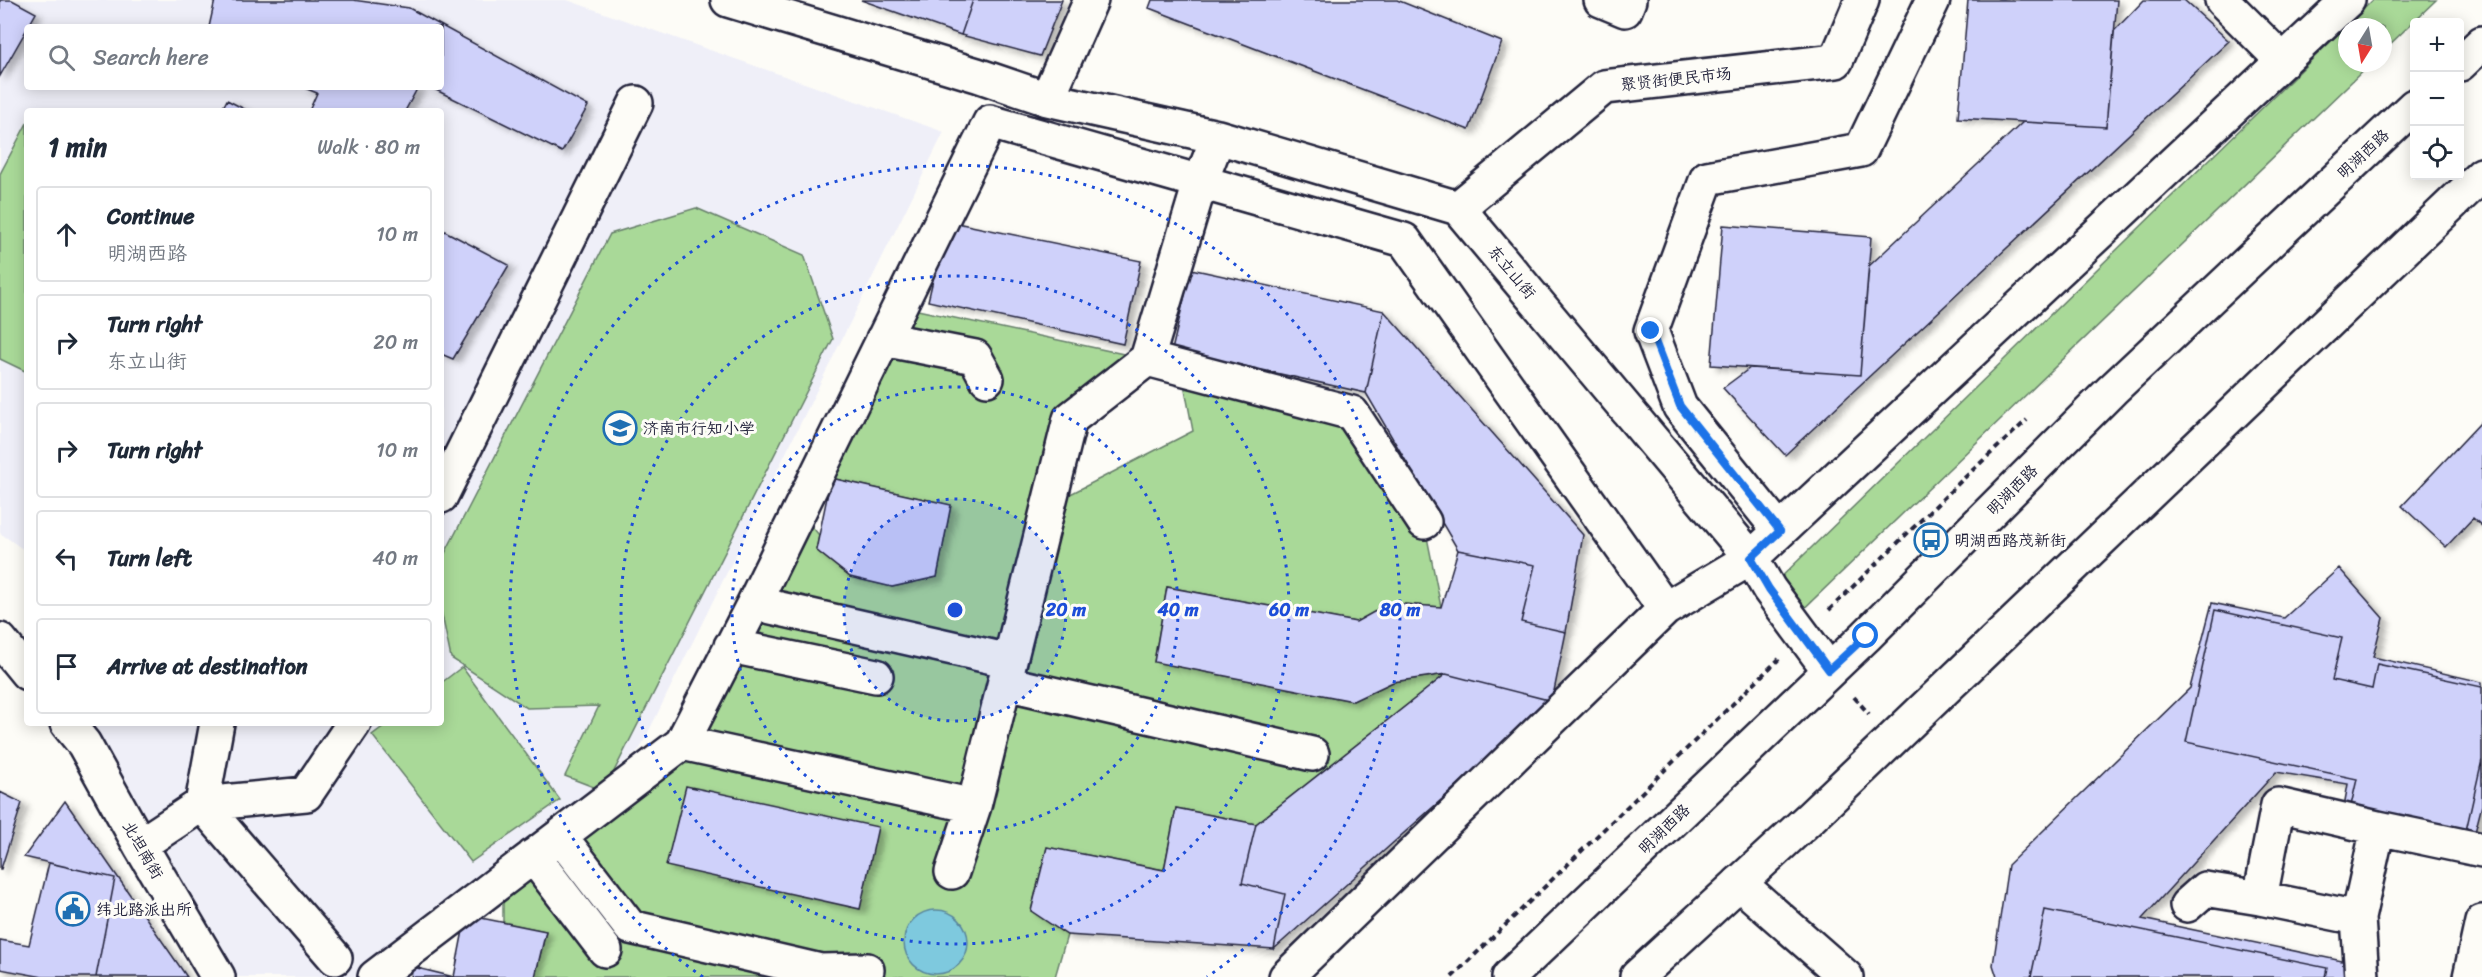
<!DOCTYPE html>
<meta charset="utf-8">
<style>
body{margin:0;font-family:Sriracha,"LXGW WenKai TC",sans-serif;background:#f6f6f7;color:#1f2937}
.controls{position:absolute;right:18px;top:18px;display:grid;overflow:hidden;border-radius:6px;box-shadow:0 3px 15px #0003}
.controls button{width:54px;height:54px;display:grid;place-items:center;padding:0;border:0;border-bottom:2px solid #e0e1e3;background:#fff;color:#1f2937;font:30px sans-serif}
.compass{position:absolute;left:2338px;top:18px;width:54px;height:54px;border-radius:50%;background:#fff;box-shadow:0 3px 15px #0003;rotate:191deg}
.stop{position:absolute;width:18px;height:18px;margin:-14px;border:4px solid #1a73e8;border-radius:50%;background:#fff}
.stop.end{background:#1a73e8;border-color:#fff;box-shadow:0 2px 6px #0008}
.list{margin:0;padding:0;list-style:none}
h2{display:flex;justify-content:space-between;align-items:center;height:78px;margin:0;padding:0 24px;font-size:26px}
h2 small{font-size:20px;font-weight:400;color:#747a83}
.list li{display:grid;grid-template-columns:39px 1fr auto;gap:18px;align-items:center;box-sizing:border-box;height:96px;margin:0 12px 12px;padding:0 12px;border:2px solid #e0e1e3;border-radius:6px}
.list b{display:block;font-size:22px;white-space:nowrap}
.list p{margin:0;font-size:20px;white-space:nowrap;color:#747a83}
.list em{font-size:20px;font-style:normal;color:#747a83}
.icon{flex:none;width:33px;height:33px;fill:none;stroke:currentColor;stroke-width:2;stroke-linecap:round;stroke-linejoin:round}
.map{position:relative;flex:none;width:2482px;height:977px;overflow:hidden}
.search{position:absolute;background:#fff;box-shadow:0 3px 15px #0003;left:24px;top:24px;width:420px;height:66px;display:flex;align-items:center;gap:15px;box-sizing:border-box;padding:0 21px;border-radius:6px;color:#747a83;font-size:22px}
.panel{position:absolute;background:#fff;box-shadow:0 3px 15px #0003;left:24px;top:108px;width:420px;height:618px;border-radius:6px}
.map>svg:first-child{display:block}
.built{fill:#efeff8;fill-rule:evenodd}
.park{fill:#a9d998;stroke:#667e6a;stroke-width:1.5}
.water{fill:#7ec9de;stroke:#59869d;stroke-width:1.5}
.building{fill:#cfd1fa;stroke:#22223b;stroke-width:1.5;filter:url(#shadow)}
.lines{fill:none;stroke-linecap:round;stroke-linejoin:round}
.minor-casing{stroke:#22223b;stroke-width:38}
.major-casing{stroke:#22223b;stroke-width:38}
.path{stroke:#22223b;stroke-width:4;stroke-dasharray:6 4.5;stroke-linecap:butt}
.minor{stroke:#fdfcf7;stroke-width:33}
.major{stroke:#fdfcf7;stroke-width:33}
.route{stroke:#1a73e8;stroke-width:8}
.ring{fill:none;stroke:#1d4ed8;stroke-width:3;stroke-dasharray:3 6}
.labels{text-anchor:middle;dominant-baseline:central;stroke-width:6;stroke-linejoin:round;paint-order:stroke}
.street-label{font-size:16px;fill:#22223b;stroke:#fdfcf7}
.poi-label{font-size:16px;fill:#22223b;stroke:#fdfcf7;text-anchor:start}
.centre{fill:#1d4ed8;stroke:#fdfcf7;stroke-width:3}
.ring-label{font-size:18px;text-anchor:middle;font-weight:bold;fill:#1d4ed8;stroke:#fdfcf7;stroke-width:6;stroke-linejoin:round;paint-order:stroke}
</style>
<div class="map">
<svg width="2482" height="977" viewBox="0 0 2482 977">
<defs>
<filter id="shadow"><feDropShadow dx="6" dy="4" stdDeviation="3" flood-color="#0004"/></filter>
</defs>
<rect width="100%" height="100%" fill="#fdfcf7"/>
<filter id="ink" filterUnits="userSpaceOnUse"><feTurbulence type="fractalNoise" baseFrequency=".0167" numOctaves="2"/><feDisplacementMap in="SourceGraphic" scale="12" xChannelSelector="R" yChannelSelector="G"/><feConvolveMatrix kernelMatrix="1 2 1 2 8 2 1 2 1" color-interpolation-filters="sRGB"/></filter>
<g filter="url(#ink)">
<path class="built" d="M 0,0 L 567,0 L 944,132 L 640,749 L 367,977 L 218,977 L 84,744 L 97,723 L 441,723 L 441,111 L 27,111 L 27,552 L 0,533 ZM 27,27 L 441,27 L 441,87 L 27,87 Z"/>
<path class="park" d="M 2373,0 L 2436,0 L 2383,51 L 2383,27 L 2347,27 L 2347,63 L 2371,63 L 1792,620 L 1769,589 Z
M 27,123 L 27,372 L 0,359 L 0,174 Z
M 696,208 L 804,255 L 833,339 L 604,791 L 565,776 L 599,706 L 527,708 L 451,658 L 441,610 L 441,561 L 610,234 Z
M 899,306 L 1147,359 L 1070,419 L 1049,505 L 1193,431 L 1181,368 L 1352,413 L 1424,522 L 1441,607 L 1390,603 L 1356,622 L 1167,587 L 1154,662 L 1353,701 L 1393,682 L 1446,674 L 1256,824 L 1176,808 L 1164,870 L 1047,847 L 1031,911 L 1067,935 L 1055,977 L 535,977 L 546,931 L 503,922 L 503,879 L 682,743 L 799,511 L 819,535 L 816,550 L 850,577 L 893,587 L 937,577 L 951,505 L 831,478 Z
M 462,667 L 560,800 L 471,862 L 372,735 L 388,723 L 441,723 L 441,683 Z"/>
<path class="water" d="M904 942a32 32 0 1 1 64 0a32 32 0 1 1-64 0Z"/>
<path class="building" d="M 0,0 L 12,0 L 36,13 L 0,76 Z
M 215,0 L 353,0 L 409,8 L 588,106 L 562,152 L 430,87 L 441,87 L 441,27 L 209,27 Z
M 861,0 L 973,0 L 961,35 Z
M 973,0 L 1062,0 L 1040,56 L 961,35 Z
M 1152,0 L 1397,0 L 1502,42 L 1469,130 L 1149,8 Z
M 1968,0 L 2117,0 L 2106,127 L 1958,118 Z
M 2144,0 L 2184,0 L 2229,41 L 1785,455 L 1723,388 L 1750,368 L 1860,375 L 1869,266 L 2023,122 L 2106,127 L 2114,31 Z
M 302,87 L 418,87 L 405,111 L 309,111 L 317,93 Z
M 227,100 L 248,111 L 221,111 Z
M 947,221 L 1141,261 L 1123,344 L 928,301 Z
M 1723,225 L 1871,237 L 1860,375 L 1711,365 Z
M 441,229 L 509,265 L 453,359 L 441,354 Z
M 1191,269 L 1384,311 L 1366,393 L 1172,350 Z
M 1384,311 L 1583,535 L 1566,632 L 1521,622 L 1535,565 L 1458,550 L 1366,393 Z
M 2482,421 L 2482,526 L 2473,518 L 2446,547 L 2402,506 Z
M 831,478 L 951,505 L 937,577 L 892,587 L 850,577 L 816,550 Z
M 1458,550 L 1535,565 L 1521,622 L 1566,632 L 1552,701 L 1446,674 L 1393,682 L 1353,701 L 1154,662 L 1167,587 L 1356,622 L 1390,603 L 1441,607 Z
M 2339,568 L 2383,618 L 2373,657 L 2482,682 L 2482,805 L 2473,840 L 2343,812 L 2348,784 L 2276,772 L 2142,919 L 2347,962 L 2344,977 L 1997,977 L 1993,965 L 2008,865 L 2190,688 L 2212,603 L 2284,618 Z
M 2215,610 L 2342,638 L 2332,680 L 2372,689 L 2377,664 L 2482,687 L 2482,760 L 2465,835 L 2350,810 L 2357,779 L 2186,742 Z
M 1446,674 L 1552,701 L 1274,949 L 1285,894 L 1242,883 L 1256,824 Z
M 686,786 L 878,827 L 860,909 L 666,866 Z
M 0,792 L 22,803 L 1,869 L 0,869 Z
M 65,801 L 187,977 L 96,977 L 115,878 L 24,857 Z
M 1176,808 L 1256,824 L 1242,883 L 1285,894 L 1274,949 L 1067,935 L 1031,911 L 1047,847 L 1164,870 Z
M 49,863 L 115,878 L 96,977 L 43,977 L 0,969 L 0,940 L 29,945 Z
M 2045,910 L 2327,968 L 2325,977 L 2031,977 Z
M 466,915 L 546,931 L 535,977 L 411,977 L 413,967 L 454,977 Z"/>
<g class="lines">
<g class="minor-casing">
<path id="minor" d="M 728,0 L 977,75 L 1047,99 L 1218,137 L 1458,208 L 1751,558 L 1769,589 L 1829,670
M 1601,0 L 1625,10 L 1629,0
M 2222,0 L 2283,61
M 1047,99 L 1091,0
M 1458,208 L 1604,87 L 1836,61 L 1862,0
M 883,339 L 975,357 L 987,379
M 1147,359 L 1352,413 L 1424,522
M 441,496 L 636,103
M 1780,531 L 1680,407 L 1651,331 L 1707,178 L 1861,150 L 1933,0
M 754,603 L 1010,661
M 0,640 L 27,673
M 731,646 L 876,676
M 1005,683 L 1312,754
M 67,723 L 84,744 L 140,845 L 218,977
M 682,743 L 974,806
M 560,836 L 630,927 L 821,971
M 140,845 L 202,804 L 217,723
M 533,856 L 605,950
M 952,872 L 974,806 L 1070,419 L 1147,359 L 1200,183 L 1218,137
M 1739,883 L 1846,977
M 2187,905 L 2205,889 L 2260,898
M 2358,918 L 2260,898 L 2278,805 L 2378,828
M 335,958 L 202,804 L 306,794 L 354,723
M 375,977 L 682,743 L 754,603 L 990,122 L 1404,240 L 1665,609
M 816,977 L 821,971 L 867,970
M 1286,977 L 1665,609 L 1751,558 L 2348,0
M 2362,977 L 2358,918 L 2378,828 L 2482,850
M 2470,977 L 2482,922"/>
</g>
<g class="major-casing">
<path id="major" d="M 2460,64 L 2482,43
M 1509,977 L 1866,636 L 2112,390 L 2414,106
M 1637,977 L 1812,816 L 2482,175"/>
</g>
<path class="path" d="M 1829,610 L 1962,480 L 2027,420
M 1854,697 L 1869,714
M 1452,977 L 1779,659"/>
<use href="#minor" class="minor"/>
<use href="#major" class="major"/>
</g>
</g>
<g class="lines" filter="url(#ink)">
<path class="route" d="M 1651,331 L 1680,406 L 1780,531 L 1751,558 L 1769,589 L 1829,670 L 1866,636"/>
</g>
<circle cx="955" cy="610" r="111" fill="#1d4ed8" fill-opacity=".12"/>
<g class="ring">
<circle cx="955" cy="610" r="111"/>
<circle cx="955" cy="610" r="223"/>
<circle cx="955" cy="610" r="334"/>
<path d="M703 977A445 445 0 1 1 1207 977"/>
</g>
<defs>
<g id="school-ring" transform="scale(1.725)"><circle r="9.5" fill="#fdfcf7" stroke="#1f6fb2" stroke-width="1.5"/><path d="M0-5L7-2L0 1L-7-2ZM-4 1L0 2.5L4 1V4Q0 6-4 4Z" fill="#1f6fb2"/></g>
<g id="bus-ring" transform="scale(1.725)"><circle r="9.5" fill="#fdfcf7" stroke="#1f6fb2" stroke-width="1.5"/><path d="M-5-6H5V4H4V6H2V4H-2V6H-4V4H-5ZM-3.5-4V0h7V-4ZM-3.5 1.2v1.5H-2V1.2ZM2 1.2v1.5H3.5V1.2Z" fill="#1f6fb2"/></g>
<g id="civic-ring" transform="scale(1.725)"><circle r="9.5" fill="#fdfcf7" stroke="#1f6fb2" stroke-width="1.5"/><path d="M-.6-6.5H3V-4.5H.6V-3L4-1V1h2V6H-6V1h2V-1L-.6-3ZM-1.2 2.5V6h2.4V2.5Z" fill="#1f6fb2"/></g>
</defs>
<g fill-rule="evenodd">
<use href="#school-ring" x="620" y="428"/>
<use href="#bus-ring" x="1931" y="540"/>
<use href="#civic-ring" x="73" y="909"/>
</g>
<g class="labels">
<g class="street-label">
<text transform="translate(1676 79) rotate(-6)">聚贤街便民市场</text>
<text transform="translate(2363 154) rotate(-43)">明湖西路</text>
<text transform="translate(1512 272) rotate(50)">东立山街</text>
<text transform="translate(2012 490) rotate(-45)">明湖西路</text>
<text transform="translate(1664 829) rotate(-44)">明湖西路</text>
<text transform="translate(143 850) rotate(60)">北坦南街</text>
</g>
<g class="poi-label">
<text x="643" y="428">济南市行知小学</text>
<text x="1954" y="540">明湖西路茂新街</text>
<text x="96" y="909">纬北路派出所</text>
</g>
</g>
<circle cx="955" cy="610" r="9" class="centre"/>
<g class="ring-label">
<text x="1066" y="616">20 m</text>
<text x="1178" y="616">40 m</text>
<text x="1289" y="616">60 m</text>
<text x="1400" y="616">80 m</text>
</g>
</svg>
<div class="controls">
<button>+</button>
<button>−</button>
<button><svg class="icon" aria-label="locate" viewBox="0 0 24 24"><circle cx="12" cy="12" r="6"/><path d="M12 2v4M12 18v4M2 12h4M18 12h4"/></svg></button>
</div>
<svg class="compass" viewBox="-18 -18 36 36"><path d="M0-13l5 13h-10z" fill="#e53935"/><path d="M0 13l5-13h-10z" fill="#747a83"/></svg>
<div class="stop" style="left:1866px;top:636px"></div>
<div class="stop end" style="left:1651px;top:331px"></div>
<div class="search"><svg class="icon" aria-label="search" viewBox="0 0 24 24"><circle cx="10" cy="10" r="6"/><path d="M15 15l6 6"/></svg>Search here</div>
<section class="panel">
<h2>1 min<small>Walk · 80 m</small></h2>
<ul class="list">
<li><svg class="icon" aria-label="ahead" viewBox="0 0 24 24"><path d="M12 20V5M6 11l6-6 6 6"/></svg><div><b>Continue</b><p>明湖西路</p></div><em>10 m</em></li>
<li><svg class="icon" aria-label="right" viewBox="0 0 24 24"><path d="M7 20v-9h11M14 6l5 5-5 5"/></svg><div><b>Turn right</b><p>东立山街</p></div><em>20 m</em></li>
<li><svg class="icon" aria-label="right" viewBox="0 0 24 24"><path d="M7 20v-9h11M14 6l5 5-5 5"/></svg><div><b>Turn right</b></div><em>10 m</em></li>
<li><svg class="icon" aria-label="left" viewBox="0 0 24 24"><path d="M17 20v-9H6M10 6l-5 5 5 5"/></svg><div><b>Turn left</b></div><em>40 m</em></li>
<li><svg class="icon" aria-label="arrive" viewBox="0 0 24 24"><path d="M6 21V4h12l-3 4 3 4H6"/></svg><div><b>Arrive at destination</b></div></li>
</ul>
</section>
</div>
